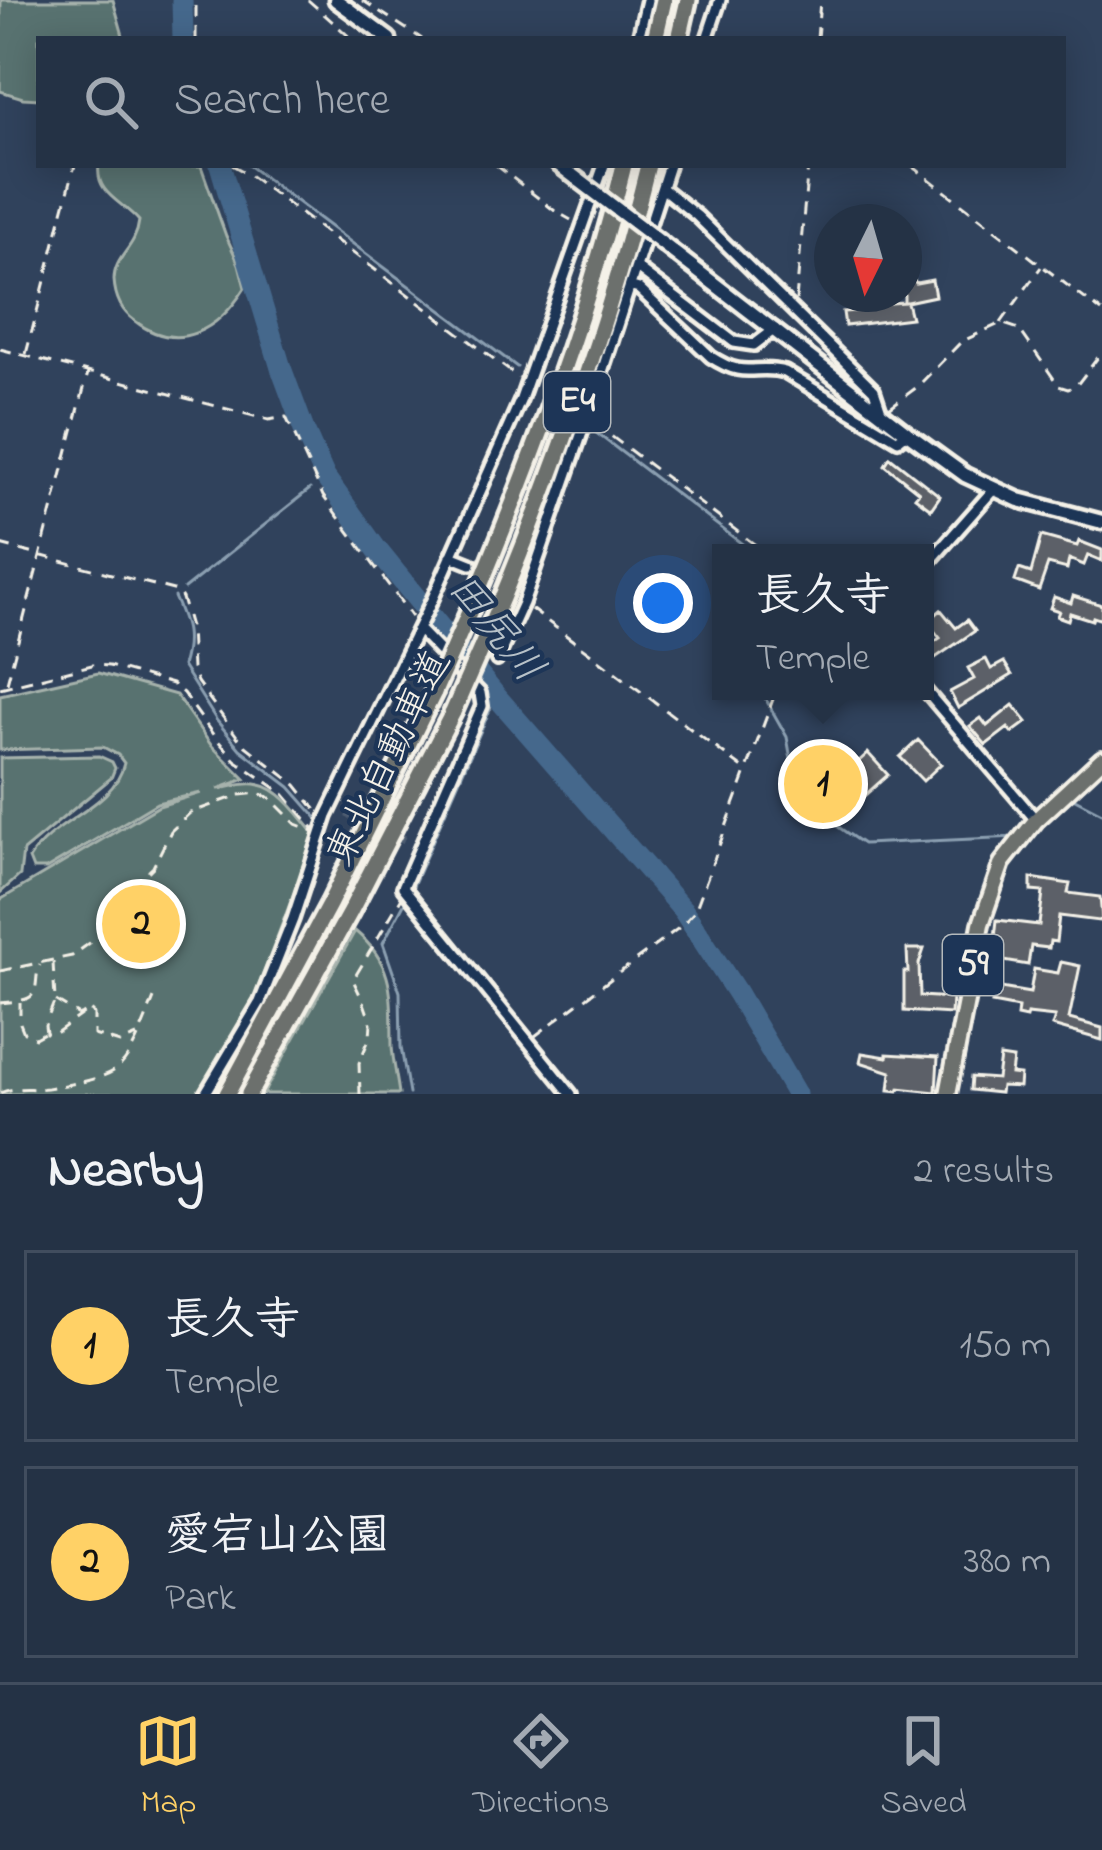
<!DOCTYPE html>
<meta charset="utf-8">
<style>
body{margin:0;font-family:"Indie Flower","Klee One",sans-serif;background:#2c3a4c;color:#f1f3f6}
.compass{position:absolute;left:814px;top:204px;width:108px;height:108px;border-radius:50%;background:#243245;box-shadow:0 6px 30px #0003;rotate:185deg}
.you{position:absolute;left:663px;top:603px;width:42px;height:42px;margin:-30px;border:9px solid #fff;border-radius:50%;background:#1a73e8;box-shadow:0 0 0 18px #1a73e833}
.badge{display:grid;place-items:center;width:78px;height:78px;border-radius:50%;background:#ffd166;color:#111;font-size:39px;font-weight:700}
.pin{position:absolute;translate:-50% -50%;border:6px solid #fff;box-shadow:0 3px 12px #0006}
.popup{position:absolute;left:712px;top:544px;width:222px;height:156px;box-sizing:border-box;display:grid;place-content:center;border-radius:0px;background:#243245;filter:drop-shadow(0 3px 9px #0005);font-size:39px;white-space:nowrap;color:#a3aab3}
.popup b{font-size:45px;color:#f1f3f6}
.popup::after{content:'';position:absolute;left:50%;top:100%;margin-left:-24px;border:24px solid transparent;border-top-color:#243245}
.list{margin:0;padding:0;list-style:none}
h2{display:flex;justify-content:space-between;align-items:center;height:156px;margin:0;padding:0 48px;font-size:51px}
h2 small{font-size:39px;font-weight:400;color:#a3aab3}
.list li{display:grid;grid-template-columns:78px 1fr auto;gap:36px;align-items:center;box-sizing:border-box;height:192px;margin:0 24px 24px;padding:0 24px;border:3px solid #414d5e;border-radius:0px}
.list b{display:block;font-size:45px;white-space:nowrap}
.list p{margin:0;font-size:39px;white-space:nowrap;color:#a3aab3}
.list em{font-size:39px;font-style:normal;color:#a3aab3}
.icon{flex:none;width:66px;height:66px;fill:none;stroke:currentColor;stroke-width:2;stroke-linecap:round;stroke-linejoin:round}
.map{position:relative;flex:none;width:1102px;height:1094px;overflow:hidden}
.search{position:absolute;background:#243245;box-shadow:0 6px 30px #0003;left:36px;right:36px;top:36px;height:132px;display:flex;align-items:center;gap:30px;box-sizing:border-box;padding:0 42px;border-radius:0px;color:#a3aab3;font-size:45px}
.sheet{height:588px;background:#243245}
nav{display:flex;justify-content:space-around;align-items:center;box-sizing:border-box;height:168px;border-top:3px solid #414d5e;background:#243245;font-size:33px;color:#a3aab3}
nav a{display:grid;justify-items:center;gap:6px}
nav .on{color:#ffd166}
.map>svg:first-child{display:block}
.green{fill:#58726f;stroke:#a6b2ac;stroke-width:3}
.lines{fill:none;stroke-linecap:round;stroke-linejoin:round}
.stream{stroke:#8b9fb1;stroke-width:3}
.river{stroke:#45688c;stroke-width:21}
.building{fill:#5b6167;stroke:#f4f1e8;stroke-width:3}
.street-tunnel{stroke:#4d5c71;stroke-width:9;stroke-dasharray:9 4.5;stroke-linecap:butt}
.street-casing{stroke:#f4f1e8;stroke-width:18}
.secondary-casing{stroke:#f4f1e8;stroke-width:21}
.primary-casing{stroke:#f4f1e8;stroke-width:22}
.highway-casing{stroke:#f4f1e8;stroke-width:24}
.path{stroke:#f4f1e8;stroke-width:3;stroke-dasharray:12 9;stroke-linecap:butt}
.street{stroke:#1d3557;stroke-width:9}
.secondary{stroke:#1d3557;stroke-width:12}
.primary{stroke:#6c706d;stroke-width:14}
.highway{stroke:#6c706d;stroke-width:15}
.secondary-bridge-casing{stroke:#f4f1e8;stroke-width:21;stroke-linecap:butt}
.highway-bridge-casing{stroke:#f4f1e8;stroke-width:24;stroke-linecap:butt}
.secondary-bridge{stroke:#1d3557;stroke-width:12}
.highway-bridge{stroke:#6c706d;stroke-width:15}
.labels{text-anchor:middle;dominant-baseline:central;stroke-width:9;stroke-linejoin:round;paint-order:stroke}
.shield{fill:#1d3557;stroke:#b4b9bc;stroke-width:3}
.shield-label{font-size:36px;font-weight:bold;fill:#f4f1e8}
.street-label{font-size:39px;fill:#f4f1e8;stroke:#1d3557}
.water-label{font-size:42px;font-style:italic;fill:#b7c1c8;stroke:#1d3557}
</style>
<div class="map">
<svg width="1102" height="1094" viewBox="0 0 1102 1094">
<rect width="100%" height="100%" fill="#30425c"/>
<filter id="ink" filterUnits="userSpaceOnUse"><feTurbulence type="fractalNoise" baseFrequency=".00833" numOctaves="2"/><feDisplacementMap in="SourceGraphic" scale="24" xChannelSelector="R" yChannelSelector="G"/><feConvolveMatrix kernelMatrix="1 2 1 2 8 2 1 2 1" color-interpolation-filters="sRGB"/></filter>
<g filter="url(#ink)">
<path class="green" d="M 113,0 L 124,39 L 39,39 L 39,99 L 23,98 L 0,91 L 1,0 Z
M 99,165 L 201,166 L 226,236 L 239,264 L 245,288 C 219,329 178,355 135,321 C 122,312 115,297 114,280 C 114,256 136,249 139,221 C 122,201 95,194 99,165 Z
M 98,673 L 176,695 L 211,745 L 245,779 L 218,789 C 228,788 238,784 247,784 C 278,781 297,814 316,835 L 254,998 L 199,1094 L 0,1094 L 0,900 L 159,806 L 201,793 L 157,803 L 46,869 L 33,869 L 29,859 C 52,820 115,807 124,763 L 118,755 L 103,747 L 0,750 L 0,695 Z
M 99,756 L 112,762 L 115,768 L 111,778 L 23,851 L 20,875 L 0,893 L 0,758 Z
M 355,931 C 396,965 391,997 392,1046 C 393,1062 397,1078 399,1094 L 263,1094 Z"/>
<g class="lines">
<path class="stream" d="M 248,165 L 517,367
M 595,432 L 754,553
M 323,479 L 325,477
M 184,589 L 310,489
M 174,597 C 186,624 191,637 182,666 L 217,721 L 240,749 L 290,787 L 319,820
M 387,682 L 413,629
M 761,691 L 787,737 L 796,787 L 815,811 L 863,844 L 1017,837
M 1033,835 L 1073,798 L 1102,813
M 412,888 L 496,696
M 407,898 L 383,943 L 400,992 L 401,1047 L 409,1094"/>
<path class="river" d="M 182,0 L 183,39
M 220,165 L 281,368 L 304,430 L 325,477 L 378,551 L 496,696 L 683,910 L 737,993 L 796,1094"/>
</g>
<path class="building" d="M 904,265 L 916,283 L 932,280 L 935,296 L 907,302 L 911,318 L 845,326 L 843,312 L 857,311 L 859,305 L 904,302 Z
M 890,457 L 940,496 L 931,509 L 915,497 L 919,492 L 885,465 Z
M 1041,536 L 1077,546 L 1079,541 L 1102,550 L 1102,561 L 1088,555 L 1084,565 L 1069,559 L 1067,569 L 1048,564 L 1039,590 L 1015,581 L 1019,569 L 1031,573 Z
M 1073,596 L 1102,605 L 1102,620 L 1093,617 L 1092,620 L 1070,613 L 1068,620 L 1057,616 L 1059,611 L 1050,608 L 1054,597 L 1071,603 Z
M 941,610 L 956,628 L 967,620 L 975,631 L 925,665 L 925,648 L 940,638 L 927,622 Z
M 986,659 L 991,669 L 1004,662 L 1012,675 L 958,708 L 950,692 L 974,679 L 968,668 Z
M 1013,705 L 1027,722 L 1012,733 L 1008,728 L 986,745 L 970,726 L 981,718 L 987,726 Z
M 918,740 L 941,764 L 923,781 L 900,757 Z
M 804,750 L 835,783 L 868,753 L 888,775 L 863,797 L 855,788 L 840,802 L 832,794 L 822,803 L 801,780 L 806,775 L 797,756 Z
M 1031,878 L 1070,884 L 1068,893 L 1100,897 L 1102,919 L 1099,921 L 1059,916 L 1056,942 L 1050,941 L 1049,948 L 1031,946 L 1028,965 L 986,958 L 988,945 L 994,946 L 997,920 L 1039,925 L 1043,892 L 1031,891 Z
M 907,949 L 924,949 L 919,964 L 920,996 L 952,998 L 951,1014 L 904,1011 L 904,972 L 908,972 Z
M 1061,962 L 1080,966 L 1069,1019 L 1102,1028 L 1102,1040 L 1052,1026 L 1055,1017 L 1027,1014 L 1026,1018 L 1017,1016 L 1018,1008 L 992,1003 L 995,987 L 1030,993 L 1034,969 L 1058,973 Z
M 862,1053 L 887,1057 L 887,1054 L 938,1057 L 936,1092 L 899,1088 L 898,1091 L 889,1090 L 891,1072 L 860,1062 Z
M 1000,1057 L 1013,1059 L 1011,1074 L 1020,1075 L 1019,1087 L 1001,1086 L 1000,1093 L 970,1090 L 971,1077 L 997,1079 Z"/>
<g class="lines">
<path class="street-tunnel" d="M 471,564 L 511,581
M 347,813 L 405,840"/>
<g class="street-casing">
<path id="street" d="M 638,39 L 647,0
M 707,39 L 720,0
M 662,188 L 697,216 L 874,390 L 882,414
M 638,269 L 734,342 L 754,345 L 775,329
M 632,287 L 639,289 L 711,357 C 748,381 753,363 785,372 L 898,440 L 907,433
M 451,556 L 471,564
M 925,567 L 993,490
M 418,629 L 480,693 L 482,706 L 403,887 L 571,1094
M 497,660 L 523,603 L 587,418 L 669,165
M 925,690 L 1036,820
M 205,1094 L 260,1002 L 293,919 L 327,816 L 433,598 L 521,399 L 604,165"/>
</g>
<g class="secondary-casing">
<path id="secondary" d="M 336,0 L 389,39
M 559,165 L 580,181
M 664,245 L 907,433 L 965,475 L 1019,500 L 1102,522"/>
</g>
<g class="primary-casing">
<path id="primary" d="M 948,1094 L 981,924 L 1002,863 L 1036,820 L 1102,759"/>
</g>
<g class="highway-casing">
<path id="highway" d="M 655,39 L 664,0
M 679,39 L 688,0
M 467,617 C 529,469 586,320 624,165
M 488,632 C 552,480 609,325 648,165
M 227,1094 L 330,903 L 434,692
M 249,1094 L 350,912 L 453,712"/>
</g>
<path class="path" d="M 308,0 L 352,39
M 362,0 L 422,39
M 196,39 L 196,0
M 817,39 L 820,0
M 232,165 L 248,174 L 519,378
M 496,165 L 555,211 L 571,220
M 911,165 L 1102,312
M 796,300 L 808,165
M 1001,323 L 1041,267
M 0,349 L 269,420 L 286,417 L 323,496 L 412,617
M 26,354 L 75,165
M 889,408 L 917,387 L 961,342 L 1001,323 L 1019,329 L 1059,386 L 1068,389 L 1076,386 L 1102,352
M 595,424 L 766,553
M 0,545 L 177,591 L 182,598 L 190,627 L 192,669 L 197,682 L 242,743 L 296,785 L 316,810
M 531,609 L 744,769
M 7,683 L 88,373
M 0,688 L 92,665 L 109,666 L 172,684 L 183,693 L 214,736 L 235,760 L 284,794 L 315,830
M 53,962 L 55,1000 L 45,1025 L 46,1033 L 56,1033 L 89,1009 L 94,1014 L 94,1035 L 120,1043 L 137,1036
M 0,971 L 72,956 L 106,931 L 134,886 L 153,867 L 171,831 L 190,813 L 239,795 L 258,793 L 270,798 L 296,824 L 314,831
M 22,1000 C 42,997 33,978 40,965
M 56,1001 L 79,1015
M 0,1003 L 20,1001 L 20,1023 L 24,1033 L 35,1038 L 44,1033
M 535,1036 L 680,927 L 695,911 L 776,691
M 0,1093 C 16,1086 30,1090 47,1088 C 66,1085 105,1080 119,1067 C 135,1053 148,1011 157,991
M 360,1094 L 359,1063 L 370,1037 L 371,1023 L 364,1003 L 353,980 L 402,897"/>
<use href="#street" class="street"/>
<use href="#secondary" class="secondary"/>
<use href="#primary" class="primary"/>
<use href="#highway" class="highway"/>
<g class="secondary-bridge-casing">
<path id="secondary-bridge" d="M 580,181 L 664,245"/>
</g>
<g class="highway-bridge-casing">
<path id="highway-bridge" d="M 434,692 L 467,617
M 453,712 L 488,632"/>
</g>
<use href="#secondary-bridge" class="secondary-bridge"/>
<use href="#highway-bridge" class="highway-bridge"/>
</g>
</g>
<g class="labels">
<g class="shield">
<rect x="544" y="372" width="66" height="60" rx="9"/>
<rect x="943" y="935" width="60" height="60" rx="9"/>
</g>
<g class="shield-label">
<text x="577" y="402">E4</text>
<text x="973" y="965">59</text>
</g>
<g class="street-label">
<text transform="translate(390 759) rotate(-64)">東北自動車道</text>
</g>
<g class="water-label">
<text transform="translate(494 629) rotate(51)">田尻川</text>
</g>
</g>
</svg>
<svg class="compass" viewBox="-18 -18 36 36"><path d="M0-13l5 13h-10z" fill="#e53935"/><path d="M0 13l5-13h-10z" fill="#a3aab3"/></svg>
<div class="you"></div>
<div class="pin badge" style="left:823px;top:784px">1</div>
<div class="popup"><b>長久寺</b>Temple</div>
<div class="pin badge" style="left:141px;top:924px">2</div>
<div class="search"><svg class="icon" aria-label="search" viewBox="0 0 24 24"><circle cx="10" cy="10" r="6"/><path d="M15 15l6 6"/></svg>Search here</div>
</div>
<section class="sheet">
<h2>Nearby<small>2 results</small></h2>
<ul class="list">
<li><span class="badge">1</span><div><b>長久寺</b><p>Temple</p></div><em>150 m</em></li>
<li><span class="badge">2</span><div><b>愛宕山公園</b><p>Park</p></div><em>380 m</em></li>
</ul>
</section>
<nav>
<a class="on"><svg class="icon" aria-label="map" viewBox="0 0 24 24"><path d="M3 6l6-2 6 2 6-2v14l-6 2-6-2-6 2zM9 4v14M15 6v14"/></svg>Map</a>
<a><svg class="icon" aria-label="directions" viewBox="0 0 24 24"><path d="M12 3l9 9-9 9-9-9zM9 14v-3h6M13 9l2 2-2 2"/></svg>Directions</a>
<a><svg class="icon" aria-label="saved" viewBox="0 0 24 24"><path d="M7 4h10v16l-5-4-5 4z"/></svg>Saved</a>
</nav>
